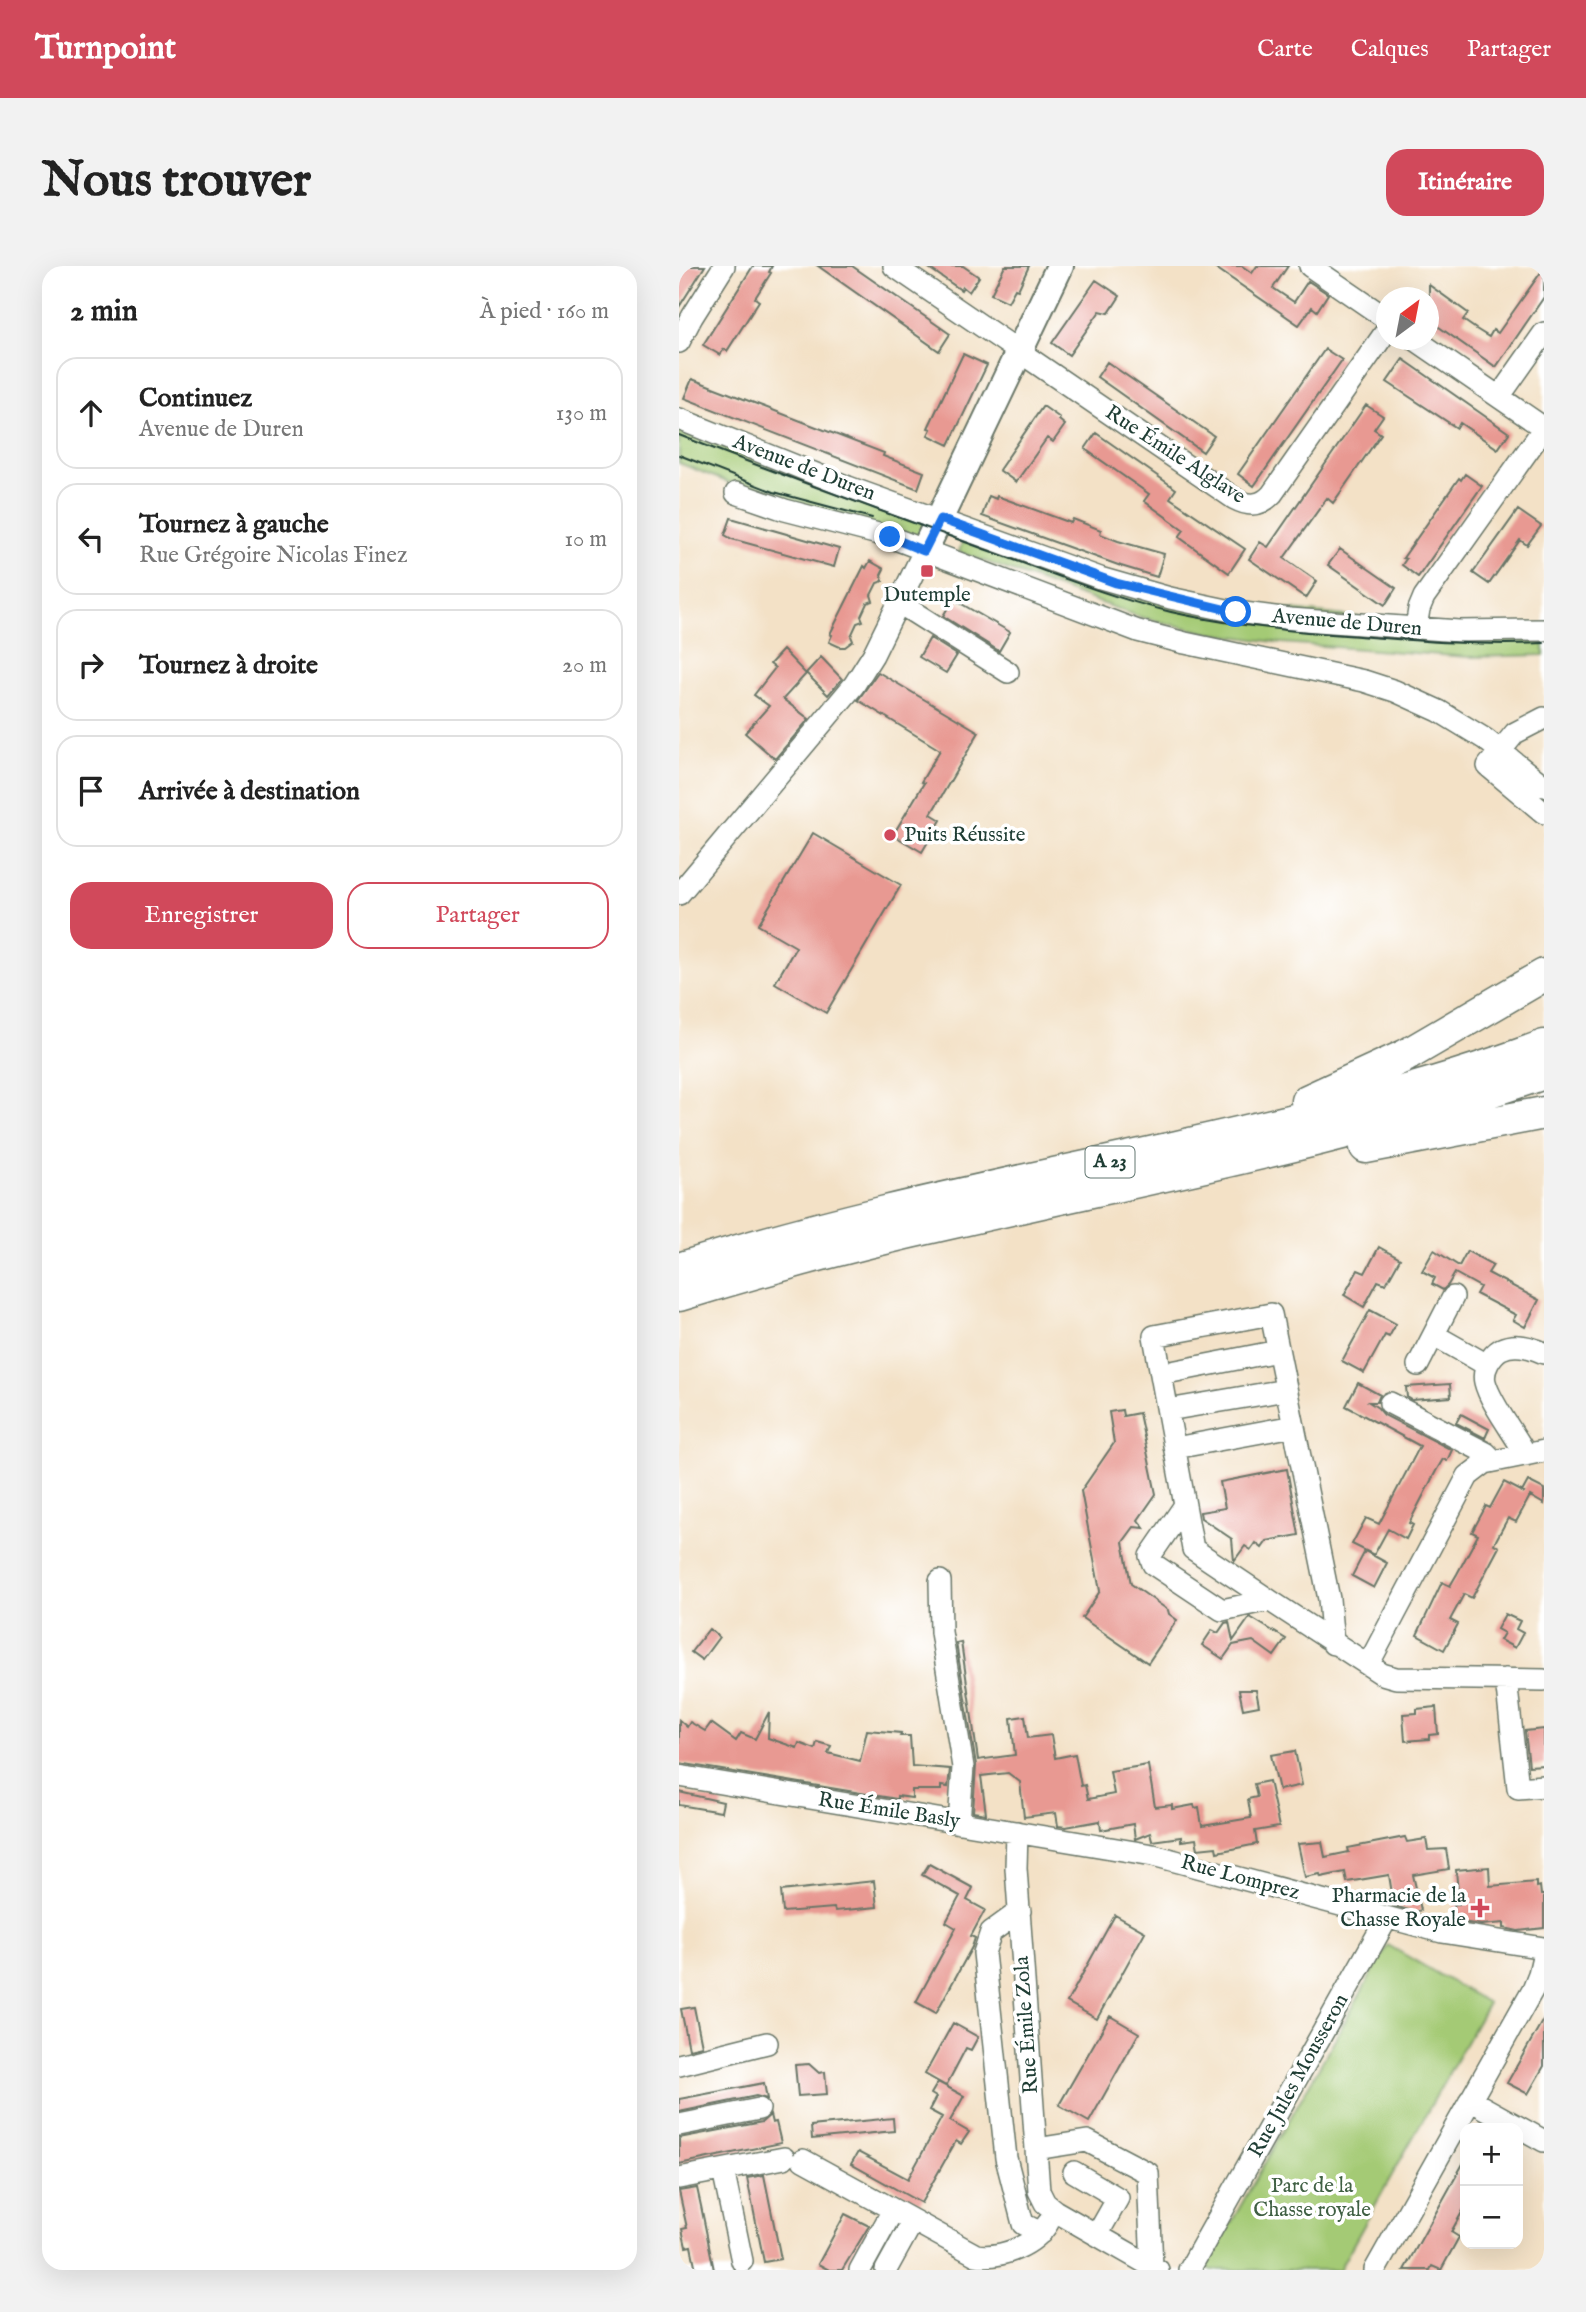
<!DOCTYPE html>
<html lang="fr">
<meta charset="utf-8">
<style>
body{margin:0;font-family:"IM FELL English",serif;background:#f2f2f2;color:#222}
.controls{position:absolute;right:21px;bottom:21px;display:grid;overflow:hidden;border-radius:14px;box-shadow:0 7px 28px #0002}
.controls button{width:63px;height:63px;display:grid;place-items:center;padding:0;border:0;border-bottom:2px solid #e0e0e0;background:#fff;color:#222;font:35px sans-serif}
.compass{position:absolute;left:697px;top:21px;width:63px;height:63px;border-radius:50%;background:#fff;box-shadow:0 7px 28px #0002;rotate:32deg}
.stop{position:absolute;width:21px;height:21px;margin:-16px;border:5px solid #1a73e8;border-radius:50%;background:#fff}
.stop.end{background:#1a73e8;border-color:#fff;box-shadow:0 2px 7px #0008}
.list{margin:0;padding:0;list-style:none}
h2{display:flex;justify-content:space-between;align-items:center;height:91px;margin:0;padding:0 28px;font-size:30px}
h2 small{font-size:23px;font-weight:400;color:#767676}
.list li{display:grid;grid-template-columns:46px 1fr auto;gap:21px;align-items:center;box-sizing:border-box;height:112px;margin:0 14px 14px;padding:0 14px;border:2px solid #e0e0e0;border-radius:21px}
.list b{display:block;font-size:26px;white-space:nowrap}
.list p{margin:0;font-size:23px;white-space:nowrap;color:#767676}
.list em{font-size:23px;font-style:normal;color:#767676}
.actions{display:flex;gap:14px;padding:21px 28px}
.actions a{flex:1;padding:16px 0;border:2px solid #d1495b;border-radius:21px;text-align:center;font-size:24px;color:#d1495b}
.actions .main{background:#d1495b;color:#fff}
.icon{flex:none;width:38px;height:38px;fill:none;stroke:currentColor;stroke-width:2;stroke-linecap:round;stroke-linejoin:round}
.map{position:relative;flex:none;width:865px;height:2004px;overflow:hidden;border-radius:21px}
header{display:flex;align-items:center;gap:42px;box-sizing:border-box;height:98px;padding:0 35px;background:#d1495b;color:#fff}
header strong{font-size:33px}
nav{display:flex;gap:38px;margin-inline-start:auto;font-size:24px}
.intro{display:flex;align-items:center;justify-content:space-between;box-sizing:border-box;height:168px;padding:0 42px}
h1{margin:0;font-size:49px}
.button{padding:18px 32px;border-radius:21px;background:#d1495b;color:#fff;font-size:24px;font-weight:700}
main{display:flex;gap:42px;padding:0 42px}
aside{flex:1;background:#fff;border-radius:21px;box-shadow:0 7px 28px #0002}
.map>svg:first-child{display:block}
.green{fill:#a4ca75;stroke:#628454;stroke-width:2}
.building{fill:#e89992}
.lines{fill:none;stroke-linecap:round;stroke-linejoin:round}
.minor-casing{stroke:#697667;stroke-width:24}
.major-casing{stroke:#697667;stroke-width:30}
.highway-casing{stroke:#697667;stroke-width:35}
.minor{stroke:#fff;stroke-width:21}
.major{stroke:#fff;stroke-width:26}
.highway{stroke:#fff;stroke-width:32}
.tram{stroke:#1f3d34;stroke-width:2}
.route{stroke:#1a73e8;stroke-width:9}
.poi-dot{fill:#d1495b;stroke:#fff;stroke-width:2.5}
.labels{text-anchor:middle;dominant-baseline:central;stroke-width:7;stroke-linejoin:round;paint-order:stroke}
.shield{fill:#fff;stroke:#627771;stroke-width:2}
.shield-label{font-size:19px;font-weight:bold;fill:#1f3d34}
.street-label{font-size:21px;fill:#1f3d34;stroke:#fff}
.poi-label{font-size:21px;fill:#1f3d34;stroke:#fff}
.park-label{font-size:21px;fill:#406044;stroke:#fff}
</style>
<header>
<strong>Turnpoint</strong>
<nav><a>Carte</a><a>Calques</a><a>Partager</a></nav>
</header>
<div class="intro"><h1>Nous trouver</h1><a class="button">Itinéraire</a></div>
<main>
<aside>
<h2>2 min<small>À pied · 160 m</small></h2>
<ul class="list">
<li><svg class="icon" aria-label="ahead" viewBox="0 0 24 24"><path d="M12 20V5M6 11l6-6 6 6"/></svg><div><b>Continuez</b><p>Avenue de Duren</p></div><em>130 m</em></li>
<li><svg class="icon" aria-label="left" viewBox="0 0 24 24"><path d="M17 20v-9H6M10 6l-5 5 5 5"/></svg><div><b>Tournez à gauche</b><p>Rue Grégoire Nicolas Finez</p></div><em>10 m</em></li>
<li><svg class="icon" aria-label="right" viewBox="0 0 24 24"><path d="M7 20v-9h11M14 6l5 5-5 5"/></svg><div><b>Tournez à droite</b></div><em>20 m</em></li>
<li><svg class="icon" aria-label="arrive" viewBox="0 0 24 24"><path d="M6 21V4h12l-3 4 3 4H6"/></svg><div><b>Arrivée à destination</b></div></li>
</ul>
<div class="actions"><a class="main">Enregistrer</a><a>Partager</a></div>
</aside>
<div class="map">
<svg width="865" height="2004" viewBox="0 0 865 2004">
<rect width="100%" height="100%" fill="#fff"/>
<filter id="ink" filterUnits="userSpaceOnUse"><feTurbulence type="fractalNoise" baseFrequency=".0143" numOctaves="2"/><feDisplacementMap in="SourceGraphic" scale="14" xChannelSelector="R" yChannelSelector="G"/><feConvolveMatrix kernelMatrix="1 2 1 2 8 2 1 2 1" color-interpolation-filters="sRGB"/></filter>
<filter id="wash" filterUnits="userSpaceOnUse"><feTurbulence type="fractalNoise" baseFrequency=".00686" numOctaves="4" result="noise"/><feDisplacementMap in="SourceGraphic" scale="28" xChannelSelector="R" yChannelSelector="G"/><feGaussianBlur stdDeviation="1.57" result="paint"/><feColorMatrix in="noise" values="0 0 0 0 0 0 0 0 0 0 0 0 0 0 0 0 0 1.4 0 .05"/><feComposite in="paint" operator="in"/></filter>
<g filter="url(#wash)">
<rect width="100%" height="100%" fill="#f3e1c6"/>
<path class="green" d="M 0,164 L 250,259 L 243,276 L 84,230 L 0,197 Z
M 285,271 L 433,324 L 865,372 L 865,389 L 789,391 L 603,377 L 530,367 L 461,351 L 280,286 Z
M 709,1679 L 809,1737 L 660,2004 L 532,2004 L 527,2001 Z"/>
<g id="blocks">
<path class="building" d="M 0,0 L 26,0 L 0,41 Z
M 74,0 L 93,0 L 90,6 L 92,7 L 76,32 L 80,35 L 48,85 L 45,83 L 41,89 L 24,79 Z
M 139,0 L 173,0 L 271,68 L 260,85 Z
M 247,0 L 284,0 L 300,11 L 290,26 L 284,21 L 282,24 Z
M 326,0 L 350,0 L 339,24 L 336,23 L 329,36 L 312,28 Z
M 534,0 L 563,0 L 573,7 L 578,0 L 609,0 L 594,22 L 615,36 L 629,15 L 649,28 L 638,45 L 633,41 L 620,59 Z
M 865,2 L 865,31 L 817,101 L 750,54 L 750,19 L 789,47 L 784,54 L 797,63 L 810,71 L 814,64 L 819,67 Z
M 417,14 L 441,30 L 430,47 L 421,45 L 390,89 L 373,77 Z
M 646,83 L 663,94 L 575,220 L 559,208 Z
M 284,88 L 308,99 L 270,179 L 249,169 L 252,163 L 249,162 Z
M 724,93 L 830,167 L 819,183 L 781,157 L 778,162 L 708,116 Z
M 428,96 L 535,170 L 524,186 L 418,111 Z
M 13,113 L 205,187 L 204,190 L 245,206 L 239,223 L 5,132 Z
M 687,139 L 704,150 L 695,163 L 702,168 L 654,237 L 648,232 L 605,292 L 638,315 L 627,332 L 570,293 L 581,276 L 589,281 Z
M 364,140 L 381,152 L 380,154 L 386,159 L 374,176 L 368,172 L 337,216 L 320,204 Z
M 417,167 L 497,223 L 491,232 L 566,283 L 550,307 L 500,271 L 505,264 L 465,235 L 470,228 L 406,183 Z
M 786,208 L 803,220 L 739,311 L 723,299 L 727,293 L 724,292 L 780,212 L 782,214 Z
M 310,230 L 317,233 L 318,230 L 392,257 L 394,253 L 422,264 L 421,268 L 439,275 L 485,288 L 478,311 L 442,300 L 303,250 Z
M 839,244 L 862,260 L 848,279 L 841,274 L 810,318 L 794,307 Z
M 52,252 L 160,283 L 155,301 L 53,273 L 46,269 Z
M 661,283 L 717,322 L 706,339 L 649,299 Z
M 191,295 L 205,303 L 202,309 L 204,315 L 198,317 L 192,329 L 194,335 L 188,337 L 182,350 L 184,355 L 178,357 L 172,370 L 174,375 L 166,381 L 161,381 L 150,376 L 153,369 L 151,368 L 185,300 L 187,302 Z
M 274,333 L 331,366 L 320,385 L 264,350 Z
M 251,372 L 278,389 L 267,407 L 240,391 Z
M 104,384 L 127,408 L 104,433 L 130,453 L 96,493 L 66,467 L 90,440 L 75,429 L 96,402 L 91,398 Z
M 142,391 L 163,413 L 149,429 L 127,407 Z
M 199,406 L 300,466 L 252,548 L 262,554 L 243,586 L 214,569 L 245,517 L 242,516 L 261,484 L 179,434 Z
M 134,567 L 222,619 L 147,747 L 96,717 L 117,681 L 79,659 Z
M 700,981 L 721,993 L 707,1018 L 699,1015 L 685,1041 L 665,1029 L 679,1004 L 686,1007 Z
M 755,984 L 780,1000 L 788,985 L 814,999 L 809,1007 L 860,1034 L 846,1061 L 834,1054 L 837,1049 L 797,1028 L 801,1021 L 776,1007 L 769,1019 L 764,1024 L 753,1018 L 756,1012 L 743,1005 Z
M 691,1044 L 717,1058 L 710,1071 L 706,1069 L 685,1107 L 663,1095 Z
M 679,1117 L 701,1129 L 698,1136 L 690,1136 L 699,1142 L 705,1149 L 773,1184 L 768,1195 L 764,1193 L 757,1205 L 730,1257 L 734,1259 L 727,1273 L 709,1263 L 695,1289 L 673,1278 L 687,1252 L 700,1258 L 741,1180 L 667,1140 Z
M 771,1118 L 772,1131 L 733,1134 L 728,1131 L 727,1121 Z
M 443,1144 L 444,1150 L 460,1147 L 477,1228 L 459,1254 L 465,1262 L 455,1261 L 444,1276 L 452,1318 L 489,1344 L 490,1348 L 498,1354 L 469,1397 L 403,1352 L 421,1325 L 402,1225 L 435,1177 L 430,1146 Z
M 782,1148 L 810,1163 L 806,1172 L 777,1157 Z
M 608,1203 L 620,1269 L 588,1275 L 583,1282 L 577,1277 L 572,1284 L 566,1280 L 555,1295 L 553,1273 L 522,1252 L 521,1246 L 546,1242 L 541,1216 Z
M 849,1215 L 865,1223 L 865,1238 L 851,1230 L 837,1256 L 829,1252 L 815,1278 L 820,1281 L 793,1332 L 785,1328 L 771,1354 L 779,1358 L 765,1384 L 738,1369 L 763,1316 L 771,1320 L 778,1308 L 799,1269 L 793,1266 L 807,1240 L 811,1242 L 825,1216 L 846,1227 L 843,1226 Z
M 686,1285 L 708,1297 L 695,1322 L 673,1310 Z
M 826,1348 L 841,1355 L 837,1363 L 844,1367 L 836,1382 L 821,1374 L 825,1367 L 818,1363 Z
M 571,1351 L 607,1373 L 595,1390 L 574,1375 L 554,1379 L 544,1393 L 523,1379 L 533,1364 L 539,1367 L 546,1357 L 550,1356 L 554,1375 Z
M 30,1363 L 40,1371 L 23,1394 L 12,1386 Z
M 282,1376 L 299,1494 L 336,1489 L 332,1452 L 346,1450 L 349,1472 L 372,1469 L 376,1492 L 396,1488 L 402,1520 L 406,1519 L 409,1533 L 435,1528 L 431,1505 L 469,1499 L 476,1541 L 493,1539 L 493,1543 L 515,1539 L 516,1542 L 520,1541 L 523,1560 L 572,1552 L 569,1533 L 578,1531 L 575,1518 L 590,1515 L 600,1561 L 576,1565 L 578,1578 L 538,1586 L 537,1581 L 519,1583 L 517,1573 L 502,1575 L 502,1571 L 473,1575 L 471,1567 L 456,1573 L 454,1558 L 422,1564 L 421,1555 L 387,1561 L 379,1560 L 377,1547 L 345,1551 L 341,1516 L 329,1507 L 302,1510 L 307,1548 L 294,1546 L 297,1499 L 277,1377 Z
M 560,1424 L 577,1424 L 580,1440 L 564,1443 Z
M 757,1441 L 759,1468 L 750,1469 L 750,1473 L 726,1475 L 724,1448 L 738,1447 L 738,1443 Z
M 90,1446 L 89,1472 L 118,1482 L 120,1477 L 136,1483 L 138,1476 L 152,1480 L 149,1487 L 181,1495 L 188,1464 L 222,1467 L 221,1470 L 231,1470 L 233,1500 L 271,1503 L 269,1521 L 262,1520 L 262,1524 L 233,1524 L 233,1532 L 218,1530 L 218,1533 L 0,1497 L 0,1454 L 8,1461 L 11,1456 L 26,1465 L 32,1457 L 57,1475 L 62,1467 L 76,1473 Z
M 865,1463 L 865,1499 L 850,1500 L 846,1465 Z
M 616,1485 L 623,1519 L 600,1524 L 592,1489 Z
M 0,1526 L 44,1536 L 42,1546 L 0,1539 Z
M 726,1571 L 728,1576 L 747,1573 L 749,1584 L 767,1583 L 770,1603 L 734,1609 L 742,1644 L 737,1646 L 715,1640 L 710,1609 L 668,1616 L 666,1606 L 642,1611 L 641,1608 L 626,1611 L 619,1578 L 643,1576 L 646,1591 L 670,1586 L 669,1582 Z
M 250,1598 L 294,1622 L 288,1634 L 306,1644 L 292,1670 L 296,1672 L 293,1681 L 257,1747 L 237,1736 L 277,1662 L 267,1656 L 281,1630 L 243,1609 Z
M 810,1601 L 811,1620 L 857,1616 L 857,1621 L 861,1620 L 862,1629 L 865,1629 L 865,1662 L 839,1665 L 825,1662 L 825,1657 L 802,1659 L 776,1655 L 775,1638 L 780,1638 L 777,1604 Z
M 195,1615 L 198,1641 L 156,1645 L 155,1642 L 104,1646 L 102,1625 Z
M 436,1649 L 466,1666 L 418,1753 L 388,1736 Z
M 15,1741 L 23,1780 L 10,1783 L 2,1743 Z
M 431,1750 L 460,1767 L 410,1856 L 380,1839 Z
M 865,1752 L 865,1800 L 849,1828 L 828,1817 Z
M 274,1757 L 299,1771 L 292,1784 L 287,1782 L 267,1820 L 246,1808 Z
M 130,1798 L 140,1807 L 146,1806 L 148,1828 L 119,1830 L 116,1799 Z
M 259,1816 L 285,1830 L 271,1855 L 290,1866 L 282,1878 L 277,1875 L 242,1937 L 172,1898 L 179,1886 L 229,1913 L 263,1851 L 250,1844 L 257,1831 L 252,1828 Z
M 85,1817 L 88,1833 L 77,1830 L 0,1846 L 0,1833 Z
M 91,1849 L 93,1857 L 97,1856 L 102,1877 L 0,1898 L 0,1872 L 83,1856 Z
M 214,1852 L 215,1865 L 133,1873 L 132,1860 Z
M 786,1894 L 786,1941 L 772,1966 L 780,1971 L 762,2004 L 753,2000 L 751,2004 L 725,2004 Z
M 85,1909 L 102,1993 L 85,1996 L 68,1912 Z
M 18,1922 L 22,1940 L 35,2004 L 17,2004 L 12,1980 L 7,1981 L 3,1963 L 8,1962 L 0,1925 Z
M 166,1948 L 190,1960 L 163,2004 L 150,2004 L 139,1998 Z"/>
</g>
</g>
<g filter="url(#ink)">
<use href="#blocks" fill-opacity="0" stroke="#697667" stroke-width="2"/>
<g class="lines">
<g class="minor-casing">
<path id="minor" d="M 215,0 L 556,233 C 571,241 582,240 593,228 L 708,64
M 631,0 L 708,53
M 737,74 L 865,162
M 0,76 L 13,51 L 45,0
M 820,131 L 865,67
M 0,153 L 169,221 L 421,312 L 491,332 L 557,346 L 611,353 L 780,365 L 865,364
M 57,227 L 106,244 L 211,271 L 459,365 L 506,377 L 685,415 L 716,425 L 760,445 L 806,473 L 865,520
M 220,337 L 329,406
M 737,362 L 740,343 L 745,331 L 865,162
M 865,452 L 836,467 L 809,500 L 865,547
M 0,628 L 175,419 L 194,389 L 245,285
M 755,1069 L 808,1099
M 739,1099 L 774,1031
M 482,1108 L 599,1085
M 711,1137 L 807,1187 L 815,1195
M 489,1144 L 607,1124
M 496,1182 L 615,1160
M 847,1189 C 836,1168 811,1137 806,1116 C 803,1104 812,1089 822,1083 C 836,1076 852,1081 865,1087
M 506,1239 L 471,1290 L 474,1298 L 543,1344 L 590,1334 L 703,1408 L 717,1412 L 865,1414
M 261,1315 L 262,1366 L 284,1501 L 280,1557
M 590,1334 L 514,1283 L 475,1070 L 592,1048 L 650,1333 L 654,1378
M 689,1399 L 789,1210 L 806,1197 L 865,1185
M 827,1413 L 839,1522 L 865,1520
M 0,1510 L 474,1589 L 763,1666 L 865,1682
M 338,1566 L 337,1602 L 360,1925 L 366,1937 L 376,1945 L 479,2004
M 341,1645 L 312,1666 L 305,1687 L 327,1892 L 344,1958 L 362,1967
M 0,1799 L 88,1777
M 791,1834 L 865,1875
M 0,1859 L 80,1843
M 357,1883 L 408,1875 L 469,1907 L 473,2001
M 124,1894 L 297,1989 C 323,1993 356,1979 369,1957
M 44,1904 L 63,1995
M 395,1906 L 439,1932 L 418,1969
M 0,1912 L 105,1892
M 181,2004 L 214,1944
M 207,2004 L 234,1955
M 510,2004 L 708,1652
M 696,2004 L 854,1723 L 860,1708 L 865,1686"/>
</g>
<g class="major-casing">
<path id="major" d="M 245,285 L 381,0"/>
</g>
<g class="highway-casing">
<path id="highway" d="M 628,835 L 726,790 L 865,709
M 687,881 L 865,847
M 0,1003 C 163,951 331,918 498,881 C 622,853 746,825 865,780
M 0,1029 C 88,1002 176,978 266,958 C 467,911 670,875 865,807"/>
</g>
<use href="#minor" class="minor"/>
<use href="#major" class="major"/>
<use href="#highway" class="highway"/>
<path class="tram" d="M 0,169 C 98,208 198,243 297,280 C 361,303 426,330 492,346 C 554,360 617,366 680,370 C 742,375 803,380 865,377
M 0,189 L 95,226 L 193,252"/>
</g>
</g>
<g class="lines" filter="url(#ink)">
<path class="route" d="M 211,271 L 245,285 L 261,253 L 437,317 L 557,346"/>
</g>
<g class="poi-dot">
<rect x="241" y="298" width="14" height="14" rx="3.5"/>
<circle cx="211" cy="569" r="7"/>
<path d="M797.5 1631.5h7v7h7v7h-7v7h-7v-7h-7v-7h7z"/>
</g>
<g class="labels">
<rect class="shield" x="406.5" y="880.5" width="49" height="31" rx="5"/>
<g class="shield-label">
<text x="431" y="896">A 23</text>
</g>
<g class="street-label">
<text transform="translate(496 189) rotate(33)">Rue Émile Alglave</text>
<text transform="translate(125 202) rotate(21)">Avenue de Duren</text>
<text transform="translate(668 357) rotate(5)">Avenue de Duren</text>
<text transform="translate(210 1545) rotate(9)">Rue Émile Basly</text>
<text transform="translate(561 1612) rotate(15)">Rue Lomprez</text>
<text transform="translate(348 1759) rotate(-94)">Rue Émile Zola</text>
<text transform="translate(620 1810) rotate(-61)">Rue Jules Mousseron</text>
</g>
<g class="poi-label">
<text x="248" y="329">Dutemple</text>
<text x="225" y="569" text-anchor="start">Puits Réussite</text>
<text x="787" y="1630" text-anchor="end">Pharmacie de la<tspan x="787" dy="24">Chasse Royale</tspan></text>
</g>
<g class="park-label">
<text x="633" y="1920">Parc de la<tspan x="633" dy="24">Chasse royale</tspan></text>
</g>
</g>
</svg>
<div class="controls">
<button>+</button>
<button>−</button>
</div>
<svg class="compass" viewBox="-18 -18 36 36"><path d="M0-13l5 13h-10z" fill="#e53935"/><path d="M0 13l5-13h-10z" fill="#767676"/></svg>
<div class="stop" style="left:557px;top:346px"></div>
<div class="stop end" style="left:211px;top:271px"></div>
</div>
</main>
